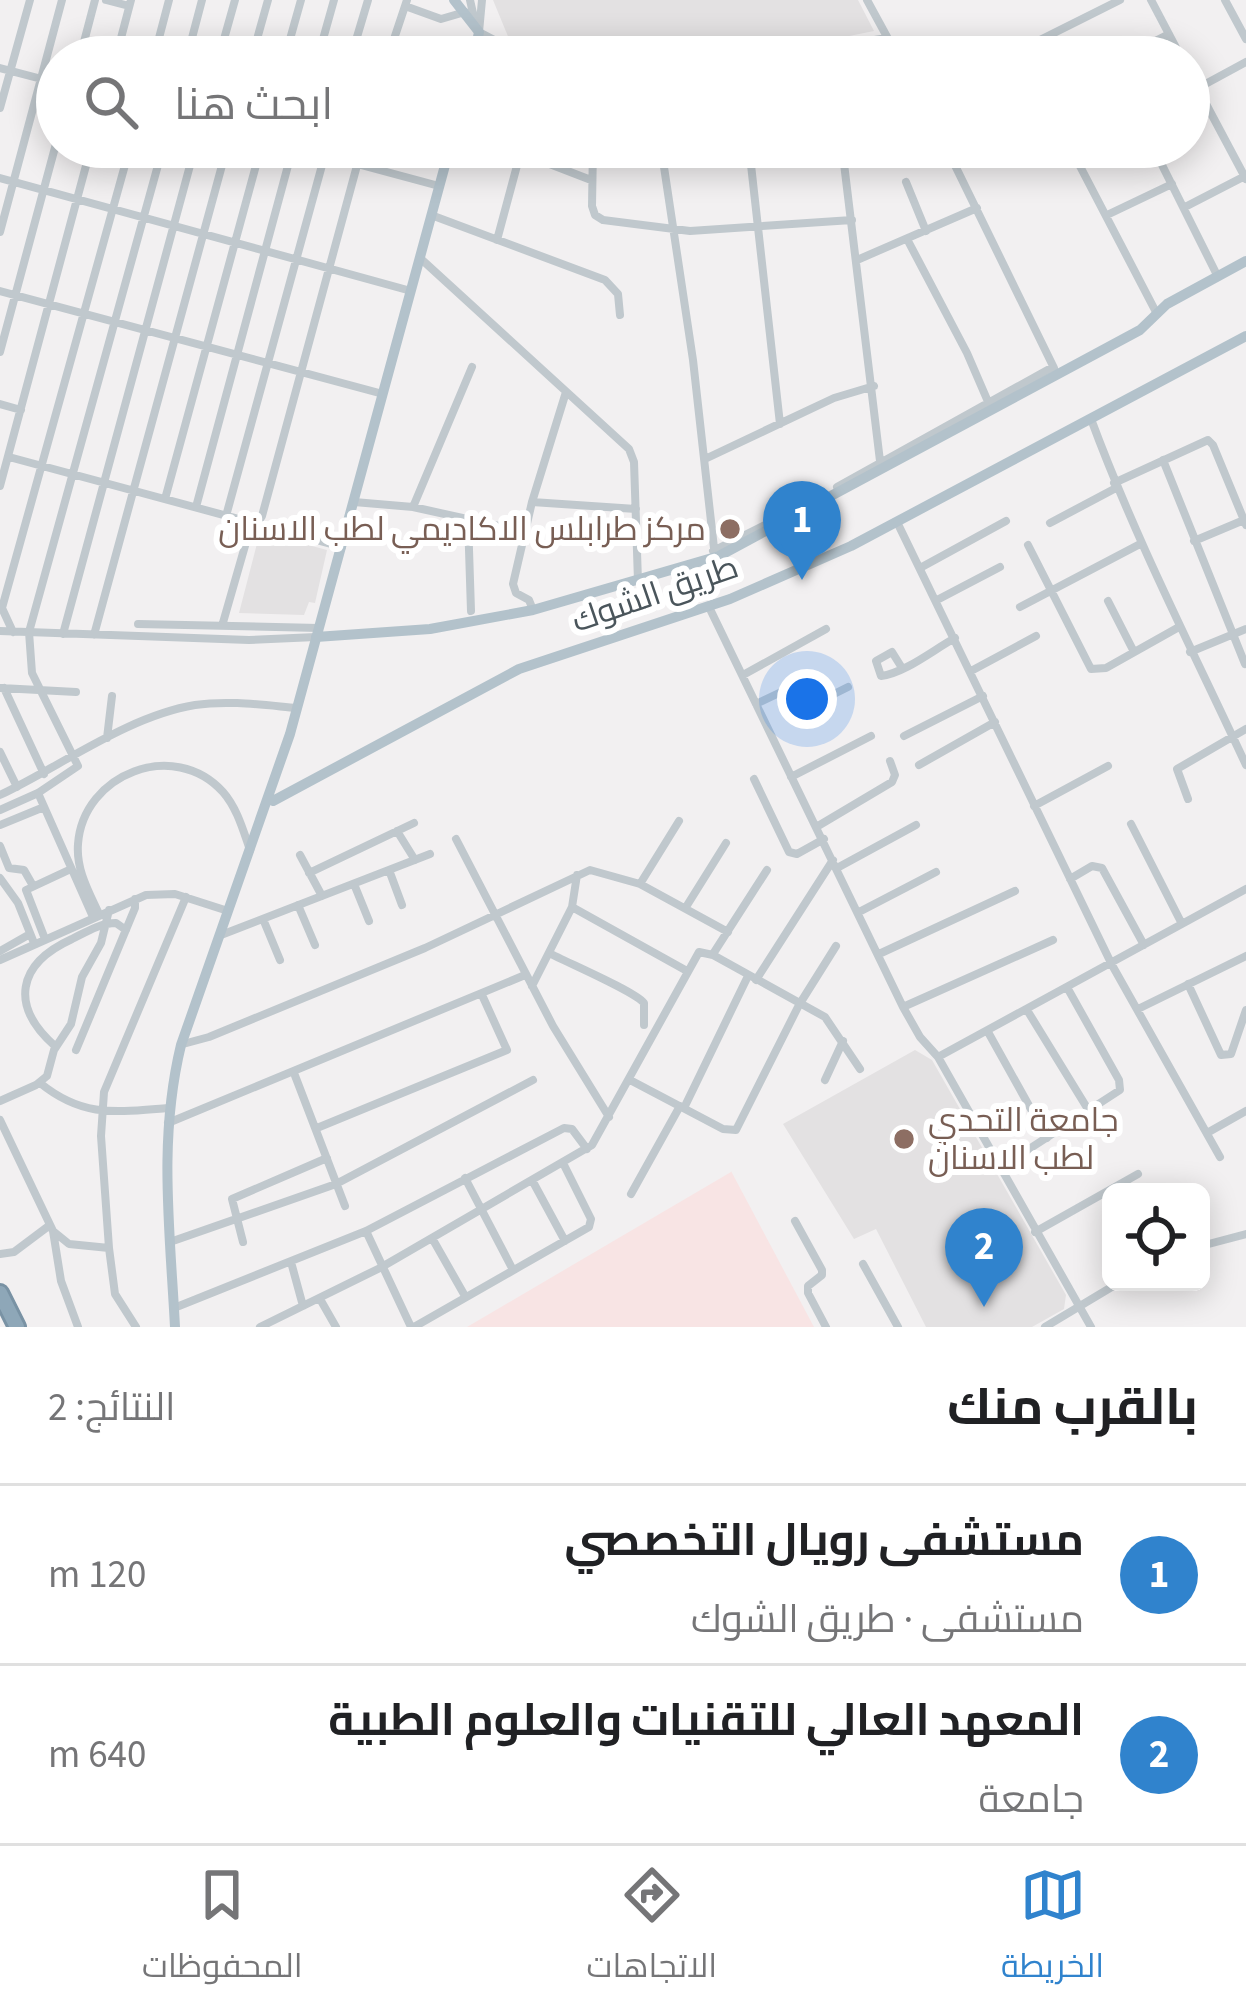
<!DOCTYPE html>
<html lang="ar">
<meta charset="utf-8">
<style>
body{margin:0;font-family:"Source Sans 3",Cairo,sans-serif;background:#f2f2f2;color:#202124;direction:rtl}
.controls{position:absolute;right:36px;bottom:36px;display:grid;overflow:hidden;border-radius:18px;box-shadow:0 6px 30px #0003}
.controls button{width:108px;height:108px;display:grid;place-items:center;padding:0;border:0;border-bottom:3px solid #e0e0e0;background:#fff;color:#202124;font:60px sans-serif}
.you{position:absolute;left:807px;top:699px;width:42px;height:42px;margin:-30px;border:9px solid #fff;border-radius:50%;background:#1a73e8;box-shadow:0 0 0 18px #1a73e833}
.badge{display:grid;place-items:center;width:78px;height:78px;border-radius:50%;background:#3083cd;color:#fff;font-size:39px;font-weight:700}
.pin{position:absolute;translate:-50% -99px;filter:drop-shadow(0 3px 6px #0008)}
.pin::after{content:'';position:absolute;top:63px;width:42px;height:36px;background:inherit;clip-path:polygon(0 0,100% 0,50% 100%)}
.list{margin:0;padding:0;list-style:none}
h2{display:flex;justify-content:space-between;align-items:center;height:156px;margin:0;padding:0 48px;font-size:51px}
h2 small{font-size:39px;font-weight:400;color:#757577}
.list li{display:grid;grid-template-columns:78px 1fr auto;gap:36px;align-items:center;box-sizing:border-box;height:180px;padding:0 48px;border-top:3px solid #e0e0e0}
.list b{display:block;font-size:45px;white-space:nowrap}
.list p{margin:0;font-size:39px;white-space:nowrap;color:#757577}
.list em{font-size:39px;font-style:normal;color:#757577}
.icon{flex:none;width:66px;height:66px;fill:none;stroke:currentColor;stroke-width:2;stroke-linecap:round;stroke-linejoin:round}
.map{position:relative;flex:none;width:1246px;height:1327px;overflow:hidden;direction:ltr}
.search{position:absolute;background:#fff;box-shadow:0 6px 30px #0003;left:36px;right:36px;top:36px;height:132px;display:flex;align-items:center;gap:30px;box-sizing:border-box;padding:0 42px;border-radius:66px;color:#757577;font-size:45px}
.sheet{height:516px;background:#fff}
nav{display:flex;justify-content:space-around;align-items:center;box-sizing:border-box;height:168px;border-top:3px solid #e0e0e0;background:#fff;font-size:33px;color:#757577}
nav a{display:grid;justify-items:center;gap:6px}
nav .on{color:#3083cd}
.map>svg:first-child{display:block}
.education{fill:#e3e1e2}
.medical{fill:#f8e4e4}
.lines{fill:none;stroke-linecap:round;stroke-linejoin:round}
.highway-casing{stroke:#7992a4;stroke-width:20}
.street{stroke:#c0c8cd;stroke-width:8}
.primary{stroke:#b3c2cb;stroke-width:10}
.highway{stroke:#8ea7b8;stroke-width:14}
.education-dot{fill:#8d6e63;stroke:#fff;stroke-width:4.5}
.labels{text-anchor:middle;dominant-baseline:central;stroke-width:12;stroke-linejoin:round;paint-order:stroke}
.education-label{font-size:33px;fill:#785e54;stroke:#fff;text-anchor:end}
.street-label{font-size:33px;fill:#4a555b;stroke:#fff}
</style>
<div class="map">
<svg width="1246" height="1327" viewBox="0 0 1246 1327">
<rect width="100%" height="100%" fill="#f2f0f1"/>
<path class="education" d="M 493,0 L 858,0 L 874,31 L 800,46 L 718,56 L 553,57 L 512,46 Z
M 260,532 L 327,550 L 315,603 L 309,602 L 304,615 L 239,613 Z
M 915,1050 L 932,1060 L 1066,1295 L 1064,1309 L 1032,1327 L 926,1327 L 876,1229 L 854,1239 L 783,1124 Z"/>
<path class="medical" d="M 731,1171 L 814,1327 L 467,1327 L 731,1172 Z"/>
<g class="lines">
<g class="highway-casing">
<path id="highway" d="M 0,1293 L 17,1327"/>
</g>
<path class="street" d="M 106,0 L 129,6
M 470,0 L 475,22
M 482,0 L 479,32 L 527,57
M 867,0 L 898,57
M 1151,0 L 1181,57
M 1225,0 L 1246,39
M 405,6 L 441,19 L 465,12
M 80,57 L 95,0
M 116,57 L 131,0
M 154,57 L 169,0
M 187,57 L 202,0
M 219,57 L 235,0
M 252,57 L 268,0
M 285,57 L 301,0
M 318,57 L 334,0
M 351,57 L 368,0
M 388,57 L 407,0
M 768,57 L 887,38
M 1006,57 L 1120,0
M 1124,57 L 1169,34
M 0,68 L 57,83
M 1189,72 L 1246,179
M 1198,88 L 1246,62
M 0,108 L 30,0
M 294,147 L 439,186
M 593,147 L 592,206 L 595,215 L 603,220 L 690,231 L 852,220
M 661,147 L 693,360 L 715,557
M 749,147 L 780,424
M 842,147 L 880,461
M 946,147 L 1054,368
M 1070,147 L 1157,314
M 1153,147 L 1218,277
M 750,152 L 786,147
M 521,153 L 591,180
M 844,161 L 907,153
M 954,163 L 986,147
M 0,178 L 411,291
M 906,182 L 926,231
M 1185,207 L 1245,176
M 431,215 L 605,280 L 618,294 L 620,315
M 1107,215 L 1172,184
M 0,232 L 62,0
M 907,239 L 967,353 L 989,404
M 497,240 L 522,147
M 420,258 L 629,449 L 634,462 L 638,581
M 857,260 L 977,208
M 0,291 L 383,394
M 0,352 L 57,140
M 0,404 L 21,410
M 1091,419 C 1135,538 1193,651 1246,765
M 9,457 L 342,547
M 705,459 L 834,398 L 874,386
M 1163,460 L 1245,664
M 1114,483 L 1208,440 L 1213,445 L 1246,525
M 0,486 L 91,147
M 837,487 L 1053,367
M 165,499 L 261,147
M 354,502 L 413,507 L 526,532
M 532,502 L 636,509
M 196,507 L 293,147
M 413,507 L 472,367
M 226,516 L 327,147
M 468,519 L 471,611
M 897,522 L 1112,965 L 1220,1157
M 1050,523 L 1116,488
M 1194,541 L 1244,520
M 1028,545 L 1091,669 L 1106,668 L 1179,627
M 713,551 L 771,522
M 920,568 L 1006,521
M 937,600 L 1000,567
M 1108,601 L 1134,652
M 1,606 L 13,632
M 709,607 L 903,1007 L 920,1037 L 938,1057 L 1091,1327
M 1020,607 L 1142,543
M 2,608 L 130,147
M 533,610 L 529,600 L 516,593 L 513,584 L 532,502 L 566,392
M 138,624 L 319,628
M 222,626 L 247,539 L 262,516 L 362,147
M 0,631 L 249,640 L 316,637
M 63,634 L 195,147
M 94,635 L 227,147
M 1190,652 L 1246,629
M 902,668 L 892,652 L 876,661 L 881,676 C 905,673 933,650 955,638
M 971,671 L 1036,636
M 743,675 L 826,629
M 1,688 L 76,692
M 4,688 L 44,774
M 756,704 L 800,683 L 818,702 L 848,687
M 904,736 L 983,696
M 107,738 L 112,696
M 0,752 L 17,787
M 919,765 L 995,722
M 791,777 L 871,736
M 754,779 L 789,852 L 797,854 L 824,839
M 38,793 L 93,917
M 0,795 C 61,766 128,716 195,705 C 228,700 263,705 297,708
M 1188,799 L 1177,769 L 1246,729
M 1034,806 L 1108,766
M 0,810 L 38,793 L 78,766 L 32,673 L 29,632 L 163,147
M 1131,824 L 1182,924
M 0,825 L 44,807
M 818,826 L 892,782 L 895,775 L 890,761
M 397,831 L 415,860
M 456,839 L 553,1026 L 609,1117
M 0,846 L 9,868 L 24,870 L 32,884
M 300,855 L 322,896
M 837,868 L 916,825
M 389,870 L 402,905
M 309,873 L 414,823
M 0,878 L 18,903 L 34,943
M 1070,879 L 1092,866 L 1102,868 L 1144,945
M 354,884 L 369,921
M 640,884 L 679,821
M 298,905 L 315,945
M 572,907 L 687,971
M 686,907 L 726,843
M 859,912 L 936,872
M 99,914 C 89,892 76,870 78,844 C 83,774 174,738 223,792 C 237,808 243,830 250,850
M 263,919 L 280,960
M 221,935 L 430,854
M 45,939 L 26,890 L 71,869
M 0,951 L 30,934
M 549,953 C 568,963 634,991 644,1003 L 644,1025
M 713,954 L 767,870
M 879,954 L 1015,891
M 0,960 L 146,895 L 175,894 L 228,911
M 756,980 L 833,860
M 1188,984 L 1221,1055 L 1231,1054 L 1246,1010
M 532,986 L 572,907 L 577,875
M 903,1007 L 1053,940
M 1138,1009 L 1246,956
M 1027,1010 L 1089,1111
M 988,1032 L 1047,1138
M 183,1044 L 209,1037 L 425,948 L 590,870 L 640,884 L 728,932
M 56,1047 C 9,1006 17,964 72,939 C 86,932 100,923 116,923 L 126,930
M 76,1050 L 135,908 L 135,899
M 938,1057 L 1246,889
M 294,1073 L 345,1206
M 630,1080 L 723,1129 L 736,1130 L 799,1005 L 836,946
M 825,1080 L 843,1041
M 40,1083 C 83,1118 116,1112 168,1108
M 0,1101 L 36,1085 L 47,1076 L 54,1050 L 71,1024 L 82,977 L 101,943 L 109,910
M 684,1108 L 748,976
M 0,1120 L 53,1231 L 69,1244 L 109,1248 L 115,1294 L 136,1327
M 168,1123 L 525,975
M 317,1128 L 507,1050 L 482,995
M 1207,1133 L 1246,1111
M 1000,1168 L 1120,1090 L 1119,1080 L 1068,989
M 465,1178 L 513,1270
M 532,1180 L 565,1241
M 631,1194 L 680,1106
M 795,1221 L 822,1270 L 822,1275 L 808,1286 L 808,1293 L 826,1327
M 53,1231 L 61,1281 L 78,1327
M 366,1231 L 411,1327
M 1035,1232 L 1138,1174
M 432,1238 L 465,1296
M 170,1242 L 336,1184 L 533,1080
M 243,1242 L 232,1199 L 327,1158
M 1201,1246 L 1246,1234
M 109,1248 L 101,1136 L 104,1092 L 186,897
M 0,1254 L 14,1252 L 50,1225
M 291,1262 L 303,1306
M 863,1264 L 898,1327
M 320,1299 L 336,1327
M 174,1308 L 366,1231 L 564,1128 L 572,1129 L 587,1149
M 260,1327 L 380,1268 L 592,1145 L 699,952 L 713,955 L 825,1017 L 860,1069
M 414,1327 L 589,1227 L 591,1219 L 563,1163
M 1045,1327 L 1120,1282"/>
<path class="primary" d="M 454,0 L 479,32 L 474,57
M 316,637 L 430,629 L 533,610 L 719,556 L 1140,330 L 1167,304 L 1246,261
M 273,801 L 519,669 L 730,599 L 851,546 L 1246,336
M 175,1327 C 170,1230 158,1140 181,1045 L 290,734 L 450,147"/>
<use href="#highway" class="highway"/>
</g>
<g class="education-dot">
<circle cx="730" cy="529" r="12"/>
<circle cx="904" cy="1139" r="12"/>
</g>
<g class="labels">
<g class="education-label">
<text x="706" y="529">مركز طرابلس الاكاديمي لطب الاسنان</text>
<text x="928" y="1120" text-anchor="start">جامعة التحدي<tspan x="928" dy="38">لطب الاسنان</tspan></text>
</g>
<g class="street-label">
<text transform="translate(655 594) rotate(-19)">طريق الشوك</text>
</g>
</g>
</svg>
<div class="controls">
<button><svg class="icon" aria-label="locate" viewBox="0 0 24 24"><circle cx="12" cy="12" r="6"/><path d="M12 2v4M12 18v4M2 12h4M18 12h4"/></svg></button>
</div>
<div class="you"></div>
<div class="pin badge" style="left:802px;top:580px">1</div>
<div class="pin badge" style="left:984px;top:1307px">2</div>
<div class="search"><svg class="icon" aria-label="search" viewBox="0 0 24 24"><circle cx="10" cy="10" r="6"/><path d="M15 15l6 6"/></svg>ابحث هنا</div>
</div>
<section class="sheet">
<h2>بالقرب منك<small>النتائج: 2</small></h2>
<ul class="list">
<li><span class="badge">1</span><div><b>مستشفى رويال التخصصي</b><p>مستشفى · طريق الشوك</p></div><em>120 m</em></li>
<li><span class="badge">2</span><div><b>المعهد العالي للتقنيات والعلوم الطبية</b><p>جامعة</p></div><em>640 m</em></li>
</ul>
</section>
<nav>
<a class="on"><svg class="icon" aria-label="map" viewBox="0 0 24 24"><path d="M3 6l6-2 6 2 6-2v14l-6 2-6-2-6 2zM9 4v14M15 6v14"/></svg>الخريطة</a>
<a><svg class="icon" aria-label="directions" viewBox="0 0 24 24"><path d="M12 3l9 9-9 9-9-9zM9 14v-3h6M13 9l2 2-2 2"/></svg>الاتجاهات</a>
<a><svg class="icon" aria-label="saved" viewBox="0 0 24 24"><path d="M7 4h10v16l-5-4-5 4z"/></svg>المحفوظات</a>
</nav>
